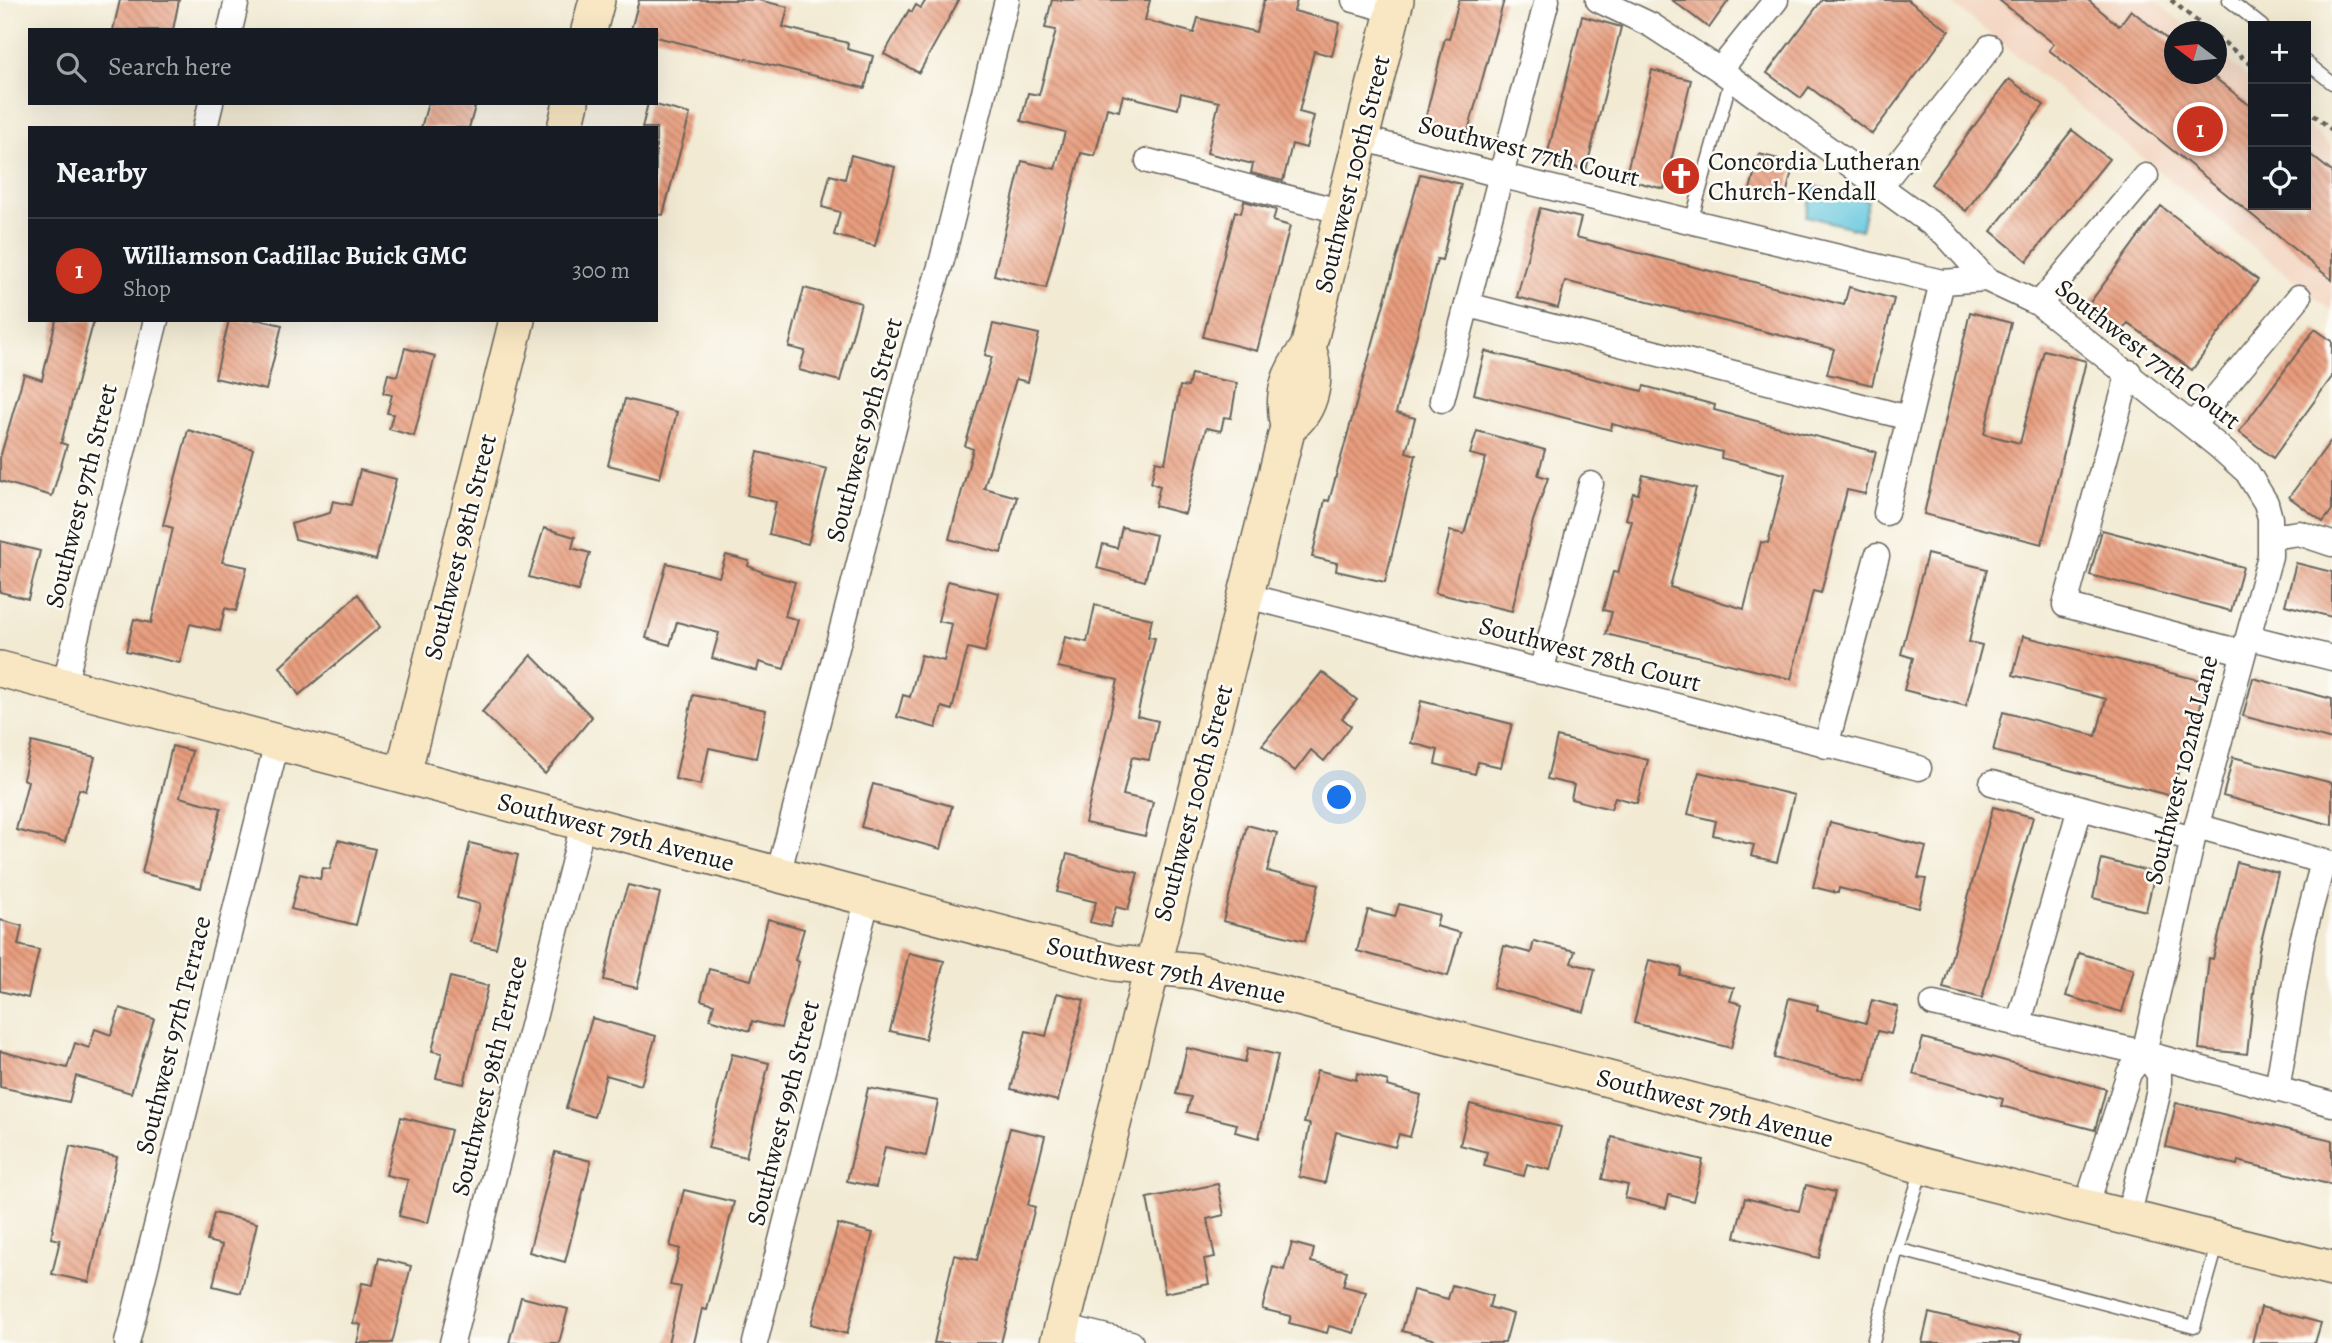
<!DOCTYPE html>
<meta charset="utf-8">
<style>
body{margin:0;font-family:Alegreya,serif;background:#242831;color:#f1f3f6}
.controls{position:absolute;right:21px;top:21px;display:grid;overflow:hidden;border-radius:0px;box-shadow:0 7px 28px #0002}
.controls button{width:63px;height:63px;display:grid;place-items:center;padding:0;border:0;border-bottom:2px solid #363941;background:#171b24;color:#f1f3f6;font:35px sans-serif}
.compass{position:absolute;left:2164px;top:21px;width:63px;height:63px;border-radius:50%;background:#171b24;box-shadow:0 7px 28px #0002;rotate:286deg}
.you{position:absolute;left:1340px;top:798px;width:24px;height:24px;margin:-18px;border:5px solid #fff;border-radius:50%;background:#1a73e8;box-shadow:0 0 0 10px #1a73e833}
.badge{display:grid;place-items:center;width:46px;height:46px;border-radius:50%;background:#c8321e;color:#fff;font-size:23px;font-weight:700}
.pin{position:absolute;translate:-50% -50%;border:4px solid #fff;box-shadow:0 2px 7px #0006}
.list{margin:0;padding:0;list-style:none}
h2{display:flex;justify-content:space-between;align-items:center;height:91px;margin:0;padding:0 28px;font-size:30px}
h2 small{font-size:23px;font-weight:400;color:#9ea1a6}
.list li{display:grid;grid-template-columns:46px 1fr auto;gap:21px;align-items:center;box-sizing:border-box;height:105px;padding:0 28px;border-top:2px solid #363941}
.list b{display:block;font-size:26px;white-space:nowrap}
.list p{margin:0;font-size:23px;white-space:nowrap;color:#9ea1a6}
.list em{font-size:23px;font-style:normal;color:#9ea1a6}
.icon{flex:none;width:38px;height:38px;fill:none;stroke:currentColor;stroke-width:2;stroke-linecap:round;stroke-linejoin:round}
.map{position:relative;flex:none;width:2332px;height:1343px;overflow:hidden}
.search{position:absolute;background:#171b24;box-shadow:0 7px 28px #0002;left:28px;top:28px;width:630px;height:77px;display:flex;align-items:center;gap:18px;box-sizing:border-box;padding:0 24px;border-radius:0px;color:#9ea1a6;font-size:26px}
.panel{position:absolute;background:#171b24;box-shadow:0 7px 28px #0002;left:28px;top:126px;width:630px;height:196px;border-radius:0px}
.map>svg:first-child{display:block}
.built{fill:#f3d4bf}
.water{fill:#5ec5dc;stroke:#3d707c;stroke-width:2}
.building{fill:url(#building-back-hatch)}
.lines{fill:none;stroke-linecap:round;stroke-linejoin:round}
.lane-casing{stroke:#67645c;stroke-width:15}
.street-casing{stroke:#67645c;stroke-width:27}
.secondary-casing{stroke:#67645c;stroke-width:38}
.path{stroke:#67645c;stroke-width:4.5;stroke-dasharray:5 5;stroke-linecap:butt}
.lane{stroke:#fff;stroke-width:12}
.street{stroke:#fff;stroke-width:24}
.secondary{stroke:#f9e7c3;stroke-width:35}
.labels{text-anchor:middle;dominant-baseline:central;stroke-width:5;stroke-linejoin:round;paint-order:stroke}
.street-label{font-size:26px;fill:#1c1c1c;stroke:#fdfcf7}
.poi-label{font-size:26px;fill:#1c1c1c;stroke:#fdfcf7;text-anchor:start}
</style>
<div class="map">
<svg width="2332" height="1343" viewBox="0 0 2332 1343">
<defs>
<pattern id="building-back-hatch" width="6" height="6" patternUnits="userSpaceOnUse" patternTransform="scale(1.75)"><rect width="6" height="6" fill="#e89d7e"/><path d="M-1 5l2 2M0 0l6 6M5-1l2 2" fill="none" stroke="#bb7f66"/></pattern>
</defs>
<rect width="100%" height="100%" fill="#fdfcf7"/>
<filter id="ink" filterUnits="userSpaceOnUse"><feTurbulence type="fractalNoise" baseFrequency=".0143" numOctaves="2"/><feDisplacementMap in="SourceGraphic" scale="14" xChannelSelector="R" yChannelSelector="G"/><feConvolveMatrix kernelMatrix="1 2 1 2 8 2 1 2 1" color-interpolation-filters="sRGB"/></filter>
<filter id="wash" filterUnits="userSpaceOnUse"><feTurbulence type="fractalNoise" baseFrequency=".00686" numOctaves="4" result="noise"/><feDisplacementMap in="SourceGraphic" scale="28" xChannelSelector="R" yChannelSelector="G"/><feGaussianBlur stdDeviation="1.57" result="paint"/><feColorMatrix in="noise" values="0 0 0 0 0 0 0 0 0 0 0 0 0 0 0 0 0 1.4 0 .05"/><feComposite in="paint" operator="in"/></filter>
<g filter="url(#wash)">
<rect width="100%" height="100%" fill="#f2ead3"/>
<path class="built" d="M 1948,0 L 2154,0 L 2192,31 L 2174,32 L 2174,74 L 2216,74 L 2217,52 L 2253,82 L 2253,205 L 2306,205 L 2306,125 L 2332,147 L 2332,311 Z"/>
<path class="water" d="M 1813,186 L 1868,200 L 1861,230 L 1806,216 Z"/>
<g id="blocks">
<path class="building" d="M 120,0 L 179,0 L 173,30 L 113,30 Z
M 639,0 L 758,0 L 788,7 L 783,27 L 848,43 L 847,49 L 873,56 L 865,88 L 656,37 L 656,30 L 631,30 Z
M 926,0 L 959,0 L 919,73 L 884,54 L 909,10 L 912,12 L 916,5 L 921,8 Z
M 1052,0 L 1150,0 L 1145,20 L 1194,33 L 1198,18 L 1256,32 L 1264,0 L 1297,0 L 1294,11 L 1340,23 L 1332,56 L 1314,51 L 1299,112 L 1314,116 L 1306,148 L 1292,144 L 1283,181 L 1251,173 L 1253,164 L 1207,153 L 1219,102 L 1181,93 L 1178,109 L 1123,95 L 1119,111 L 1107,108 L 1095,156 L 1081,153 L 1046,288 L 994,275 L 1022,161 L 1055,169 L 1065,132 L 1021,121 L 1028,93 L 1039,95 L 1056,30 L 1045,28 Z
M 1459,0 L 1504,0 L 1467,135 L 1424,124 L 1445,38 L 1449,39 Z
M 1672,0 L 1729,0 L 1709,28 Z
M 1822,0 L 1908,0 L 1949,31 L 1872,134 L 1809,87 L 1801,98 L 1767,73 Z
M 1999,0 L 2088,0 L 2119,26 L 2131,10 L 2174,45 L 2174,74 L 2210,74 L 2253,108 L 2253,205 L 2306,205 L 2306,151 L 2332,172 L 2332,280 L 2049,50 L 2054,44 Z
M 1582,16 L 1621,27 L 1586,170 L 1546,160 Z
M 1652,70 L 1691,80 L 1664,189 L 1625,179 Z
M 2009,79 L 2044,105 L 1966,211 L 1931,184 Z
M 428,103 L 476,103 L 469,128 L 421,128 Z
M 648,103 L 690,114 L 663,215 L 656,214 L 656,128 L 642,128 Z
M 2072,130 L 2109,159 L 2027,261 L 1991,231 Z
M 1759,154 L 1794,163 L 1785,199 L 1750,190 Z
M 851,155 L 895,167 L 875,246 L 834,235 L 840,212 L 822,207 L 830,175 L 845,179 Z
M 1420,174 L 1461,184 L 1442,260 L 1437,259 L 1396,413 L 1415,418 L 1406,452 L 1416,455 L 1385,582 L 1336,571 L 1337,563 L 1312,557 L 1325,500 L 1329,501 Z
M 1244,201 L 1276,210 L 1273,221 L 1290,226 L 1257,351 L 1203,337 L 1235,211 L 1241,213 Z
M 2161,206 L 2258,280 L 2192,370 L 2128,323 L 2120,334 L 2086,308 Z
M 1540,208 L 1581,218 L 1576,237 L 1844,305 L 1849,287 L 1894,299 L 1872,385 L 1827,374 L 1834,349 L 1565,281 L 1558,308 L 1517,297 Z
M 804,288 L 861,303 L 840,381 L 799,370 L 805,351 L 789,347 Z
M 1970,312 L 2011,323 L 1984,434 L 2020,443 L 2044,350 L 2086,361 L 2042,544 L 1924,514 Z
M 56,320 L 94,320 L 61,443 L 67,445 L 52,496 L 0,481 L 0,458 L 24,374 L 42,380 Z
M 229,320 L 260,320 L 282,325 L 266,390 L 215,378 Z
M 993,324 L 1039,334 L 1028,382 L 1016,379 L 984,488 L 1017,497 L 1001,553 L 949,539 L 973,449 L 965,446 L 992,357 L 985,355 Z
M 2315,329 L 2332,341 L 2332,377 L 2273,458 L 2239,432 Z
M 405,348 L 435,356 L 414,436 L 389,429 L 393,414 L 387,413 L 392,395 L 383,393 L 388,374 L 397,376 Z
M 1485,351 L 1642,391 L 1644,386 L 1715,405 L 1714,410 L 1876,452 L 1865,494 L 1847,490 L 1821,593 L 1813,591 L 1791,679 L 1606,634 L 1612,612 L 1603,610 L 1613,572 L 1618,573 L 1632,521 L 1626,519 L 1633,493 L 1638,494 L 1643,475 L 1696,488 L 1670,587 L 1744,609 L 1761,542 L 1768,543 L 1785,474 L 1721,458 L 1722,452 L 1612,424 L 1611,430 L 1474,394 Z
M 1191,374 L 1237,383 L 1231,418 L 1224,417 L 1221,431 L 1206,428 L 1185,514 L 1155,506 L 1160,486 L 1151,483 L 1156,461 L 1165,463 L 1180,386 L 1188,387 Z
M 625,399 L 677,412 L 660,478 L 608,465 Z
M 188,430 L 253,449 L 222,562 L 247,567 L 236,611 L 225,608 L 220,631 L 190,624 L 180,663 L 126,651 L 134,619 L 151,623 L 173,528 L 163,525 Z
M 1477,431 L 1545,450 L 1538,475 L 1548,478 L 1533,521 L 1512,611 L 1435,593 L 1450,531 L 1464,534 L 1486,458 L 1470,454 Z
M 2332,439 L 2332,510 L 2323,522 L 2289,497 Z
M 758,452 L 827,469 L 808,544 L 769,534 L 776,502 L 747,495 Z
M 360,470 L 396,479 L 376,560 L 295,539 L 291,524 L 330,513 L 333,501 L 351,505 Z
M 1122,527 L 1156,535 L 1145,581 L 1097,568 L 1103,544 L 1117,548 Z
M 544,528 L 575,537 L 572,548 L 590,553 L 578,591 L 529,577 Z
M 2102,530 L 2243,567 L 2231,611 L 2090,575 Z
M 0,541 L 40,551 L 28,599 L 0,592 Z
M 1927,554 L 1987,569 L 1969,642 L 1982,645 L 1966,706 L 1904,690 L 1913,658 L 1901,654 Z
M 726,555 L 749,561 L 748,566 L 767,574 L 795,582 L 785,616 L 798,620 L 784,669 L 759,662 L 757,671 L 712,658 L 719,633 L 677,622 L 670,645 L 646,638 L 667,563 L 719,577 Z
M 2296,563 L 2332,572 L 2332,617 L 2285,605 Z
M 948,581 L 999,593 L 985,652 L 968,648 L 952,710 L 942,707 L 936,728 L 897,717 L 903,695 L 910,697 L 921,655 L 944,661 L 952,624 L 938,621 Z
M 358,594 L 380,627 L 299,695 L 280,667 Z
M 1095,605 L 1152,619 L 1148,637 L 1155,638 L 1137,716 L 1158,721 L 1149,760 L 1132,757 L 1123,795 L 1153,802 L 1145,836 L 1085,823 L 1118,680 L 1058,667 L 1065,637 L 1087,642 Z
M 2023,636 L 2207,682 L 2196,722 L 2191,721 L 2172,796 L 1993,751 L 2003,712 L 2096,736 L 2106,699 L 2013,675 Z
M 531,655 L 592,717 L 545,774 L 482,712 Z
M 1322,672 L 1357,700 L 1342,718 L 1351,726 L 1324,761 L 1311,750 L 1295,771 L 1262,745 Z
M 2253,678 L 2332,699 L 2332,740 L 2243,716 Z
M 693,695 L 766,710 L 756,758 L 709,748 L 701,785 L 675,779 Z
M 1421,701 L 1512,724 L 1501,767 L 1478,762 L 1475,774 L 1435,764 L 1438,750 L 1411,743 Z
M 1557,737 L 1648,760 L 1637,803 L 1615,797 L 1611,809 L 1571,799 L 1574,785 L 1547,779 Z
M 32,742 L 95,757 L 86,791 L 79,789 L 65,842 L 16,830 L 28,781 L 23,779 Z
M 172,746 L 192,751 L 180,797 L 221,808 L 201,888 L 142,873 Z
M 2233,757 L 2332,783 L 2332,825 L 2223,796 Z
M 1699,772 L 1794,795 L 1777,862 L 1751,856 L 1754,845 L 1713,835 L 1716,821 L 1688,814 Z
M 873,784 L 952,806 L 941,849 L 861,827 Z
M 1993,807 L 2033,817 L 1982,998 L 1943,988 Z
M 1830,822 L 1926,847 L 1918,878 L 1926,879 L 1919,908 L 1839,888 L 1838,893 L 1813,887 Z
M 1247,825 L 1277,833 L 1267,871 L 1319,884 L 1305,941 L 1223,921 Z
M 338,840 L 375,849 L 356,925 L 291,909 L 300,874 L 320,879 L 323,868 L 330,869 Z
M 470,843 L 518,855 L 496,948 L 471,942 L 480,904 L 457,898 Z
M 1067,854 L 1138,873 L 1128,910 L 1116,907 L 1110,927 L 1090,922 L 1096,902 L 1057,892 Z
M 2102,859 L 2155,873 L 2146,911 L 2093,898 Z
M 2237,862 L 2278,873 L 2259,950 L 2247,1054 L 2199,1049 L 2209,958 L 2213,959 Z
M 628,885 L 660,893 L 637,988 L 604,980 L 618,914 Z
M 1399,904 L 1439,915 L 1436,926 L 1460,933 L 1448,976 L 1357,951 L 1368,910 L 1395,917 Z
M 768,919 L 804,929 L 795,960 L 799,962 L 781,1028 L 752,1021 L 750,1031 L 710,1019 L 714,1004 L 701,1000 L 709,969 L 751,980 Z
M 0,920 L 22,926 L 18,945 L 39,950 L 28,998 L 0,991 Z
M 1534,941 L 1575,951 L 1571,963 L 1595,969 L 1584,1012 L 1493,988 L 1504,946 L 1531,953 Z
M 909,953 L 944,961 L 925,1039 L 890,1031 Z
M 2079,953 L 2134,969 L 2122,1012 L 2066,996 Z
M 1649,960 L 1682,968 L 1680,975 L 1734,988 L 1730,1001 L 1742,1004 L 1731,1048 L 1634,1023 Z
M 450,977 L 488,986 L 464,1084 L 436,1078 L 442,1053 L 432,1051 Z
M 1057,993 L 1084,1000 L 1058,1101 L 1011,1089 L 1026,1031 L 1046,1036 Z
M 1789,998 L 1818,1005 L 1817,1010 L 1866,1023 L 1872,1000 L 1898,1007 L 1891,1034 L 1878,1031 L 1866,1081 L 1774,1058 Z
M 120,1008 L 154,1019 L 131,1093 L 76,1076 L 69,1102 L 0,1087 L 0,1051 L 67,1068 L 75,1043 L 89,1048 L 95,1029 L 111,1035 Z
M 592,1018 L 656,1036 L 641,1085 L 606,1075 L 594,1117 L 566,1108 Z
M 1923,1038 L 2106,1089 L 2095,1130 L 2001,1106 L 2003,1099 L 1913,1074 Z
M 1187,1048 L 1245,1062 L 1248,1048 L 1278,1055 L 1259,1138 L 1235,1132 L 1237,1124 L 1187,1112 L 1191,1097 L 1176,1094 Z
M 732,1054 L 769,1063 L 746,1157 L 708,1148 Z
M 1317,1070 L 1356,1080 L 1357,1073 L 1388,1081 L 1387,1086 L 1421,1095 L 1410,1137 L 1399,1134 L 1395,1147 L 1336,1132 L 1325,1183 L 1299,1177 L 1310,1124 L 1304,1123 Z
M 868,1088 L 938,1101 L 926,1156 L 885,1147 L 876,1187 L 847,1181 Z
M 2176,1103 L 2332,1140 L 2332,1185 L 2238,1161 L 2237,1165 L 2166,1147 Z
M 1470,1104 L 1561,1127 L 1550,1170 L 1527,1164 L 1524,1176 L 1484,1166 L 1487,1152 L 1460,1145 Z
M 401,1117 L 451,1130 L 428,1223 L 399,1216 L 408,1180 L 386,1175 Z
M 1010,1128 L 1045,1136 L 1028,1205 L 1035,1207 L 1001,1343 L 934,1343 L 954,1255 L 977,1260 Z
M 1612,1137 L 1703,1160 L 1693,1201 L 1669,1195 L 1666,1208 L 1625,1198 L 1628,1185 L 1602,1179 Z
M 70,1146 L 117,1157 L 89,1282 L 52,1274 L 60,1240 L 51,1238 Z
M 555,1152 L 591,1161 L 565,1262 L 529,1252 Z
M 1218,1184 L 1224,1215 L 1207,1219 L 1215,1257 L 1204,1259 L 1209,1284 L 1165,1293 L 1147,1198 Z
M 1806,1185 L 1835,1192 L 1819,1258 L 1735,1237 L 1745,1198 L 1799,1211 Z
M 684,1190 L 734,1202 L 707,1310 L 702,1309 L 694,1343 L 668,1343 L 681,1287 L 670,1285 L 680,1249 L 670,1246 Z
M 214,1213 L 257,1223 L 241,1293 L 213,1286 L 222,1245 L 207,1241 Z
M 838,1224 L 873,1233 L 847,1334 L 811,1324 Z
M 1292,1243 L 1314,1249 L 1311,1262 L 1347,1271 L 1343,1286 L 1366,1292 L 1354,1333 L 1329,1326 L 1327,1333 L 1289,1323 L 1291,1316 L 1262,1309 L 1273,1267 L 1284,1270 Z
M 379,1258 L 411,1266 L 392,1343 L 357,1343 L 361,1325 L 353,1323 L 362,1283 L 373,1285 Z
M 1452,1285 L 1492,1296 L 1489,1307 L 1513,1314 L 1505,1343 L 1447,1343 L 1402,1331 L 1413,1290 L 1448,1299 Z
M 521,1297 L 568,1309 L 559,1343 L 509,1343 Z
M 2261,1307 L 2321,1323 L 2315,1343 L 2252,1343 Z
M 1929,1313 L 2021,1336 L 2020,1343 L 1922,1343 Z"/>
</g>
</g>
<g filter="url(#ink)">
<use href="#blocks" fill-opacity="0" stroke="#67645c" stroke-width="2"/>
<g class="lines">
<g class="lane-casing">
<path id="lane" d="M 2229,0 L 2262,26
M 2306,62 L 2332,83
M 1691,222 L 1731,79
M 1897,1249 L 1922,1169
M 1873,1343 L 1897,1249 L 2194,1327 L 2218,1242"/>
</g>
<g class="street-casing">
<path id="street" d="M 1354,0 L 1394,11
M 1598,0 L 1651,25 L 1720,70 L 1944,233 L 1986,279
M 230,30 L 237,0
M 1720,70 L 1776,0
M 205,128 L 211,103
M 1361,138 L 1503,176 L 1942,282 L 1986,279 L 2039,304 L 2218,446 L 2247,472 L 2266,503 L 2270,518 L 2270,556 L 2193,839 L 2144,1053 L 2129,1073 L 2086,1207
M 1148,161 L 1343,212
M 1880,187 L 1990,47
M 2039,304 L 2146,176
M 1468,305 L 1909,418
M 2129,372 L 2065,605 L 2241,652
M 1442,400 L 1547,0
M 2193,425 L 2299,297
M 1886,513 L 1942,282
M 2271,537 L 2299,533 L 2332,544
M 1247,596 L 1919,768
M 2248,637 L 2332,658
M 1541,672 L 1591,484
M 64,686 L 156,320
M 1826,746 L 1877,556
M 1992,783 L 2193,839
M 2197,826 L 2332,864
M 778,875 L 915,347 L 942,260 L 1007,0
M 1933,1004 L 2144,1053 L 2332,1104
M 2018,1026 L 2080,808
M 2277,1090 L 2302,941 L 2323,862
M 2128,1218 L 2159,1090 L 2159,1074 L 2144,1053
M 1062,1326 L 1131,1343
M 127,1343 L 277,742
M 452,1343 L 583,824
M 755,1343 L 868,897"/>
</g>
<g class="secondary-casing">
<path id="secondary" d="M 589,30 L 597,0
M 565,128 L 571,103
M 1288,427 C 1313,409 1318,375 1308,348
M 0,669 L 1114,963 L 1195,971 L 1758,1118 L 1922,1166 L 2332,1269
M 403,774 L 517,320
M 1058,1343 L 1288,427 C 1281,394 1288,374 1308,348 L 1396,0"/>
</g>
<path class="path" d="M 2171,0 L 2210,32
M 2216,36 L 2253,66
M 2306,108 L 2332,130"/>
<use href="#lane" class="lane"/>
<use href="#street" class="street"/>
<use href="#secondary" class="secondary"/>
</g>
</g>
<defs>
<g id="church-disc" transform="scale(2.0125)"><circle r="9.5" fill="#c8321e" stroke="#fdfcf7"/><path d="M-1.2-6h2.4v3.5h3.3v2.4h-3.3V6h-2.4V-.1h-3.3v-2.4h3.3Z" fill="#fff"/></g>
</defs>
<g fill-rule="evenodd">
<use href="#church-disc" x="1681" y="176"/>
</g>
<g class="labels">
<g class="street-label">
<text transform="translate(1529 151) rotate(14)">Southwest 77th Court</text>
<text transform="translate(1352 174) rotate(-76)">Southwest 100th Street</text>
<text transform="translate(2148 354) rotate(38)">Southwest 77th Court</text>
<text transform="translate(864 430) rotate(-75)">Southwest 99th Street</text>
<text transform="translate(81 496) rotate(-76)">Southwest 97th Street</text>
<text transform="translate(460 547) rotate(-76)">Southwest 98th Street</text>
<text transform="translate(1590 654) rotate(15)">Southwest 78th Court</text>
<text transform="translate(2181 770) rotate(-76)">Southwest 102nd Lane</text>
<text transform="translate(1193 803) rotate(-75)">Southwest 100th Street</text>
<text transform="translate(616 832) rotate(15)">Southwest 79th Avenue</text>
<text transform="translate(1166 970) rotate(12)">Southwest 79th Avenue</text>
<text transform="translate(173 1035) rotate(-76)">Southwest 97th Terrace</text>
<text transform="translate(489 1076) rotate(-76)">Southwest 98th Terrace</text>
<text transform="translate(1715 1108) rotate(15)">Southwest 79th Avenue</text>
<text transform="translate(783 1113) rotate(-76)">Southwest 99th Street</text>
</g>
<g class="poi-label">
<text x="1708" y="161">Concordia Lutheran<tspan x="1708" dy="30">Church-Kendall</tspan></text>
</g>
</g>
</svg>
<div class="controls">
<button>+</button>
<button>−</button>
<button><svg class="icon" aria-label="locate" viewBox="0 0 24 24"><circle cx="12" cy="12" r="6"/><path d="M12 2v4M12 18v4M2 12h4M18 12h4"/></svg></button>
</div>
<svg class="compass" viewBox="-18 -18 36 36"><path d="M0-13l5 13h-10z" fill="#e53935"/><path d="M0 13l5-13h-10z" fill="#9ea1a6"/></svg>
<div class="you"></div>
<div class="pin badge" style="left:2200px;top:129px">1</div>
<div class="search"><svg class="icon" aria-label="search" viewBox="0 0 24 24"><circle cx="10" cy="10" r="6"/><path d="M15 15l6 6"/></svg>Search here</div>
<section class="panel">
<h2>Nearby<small></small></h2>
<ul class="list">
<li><span class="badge">1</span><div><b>Williamson Cadillac Buick GMC</b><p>Shop</p></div><em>300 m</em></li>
</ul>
</section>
</div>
